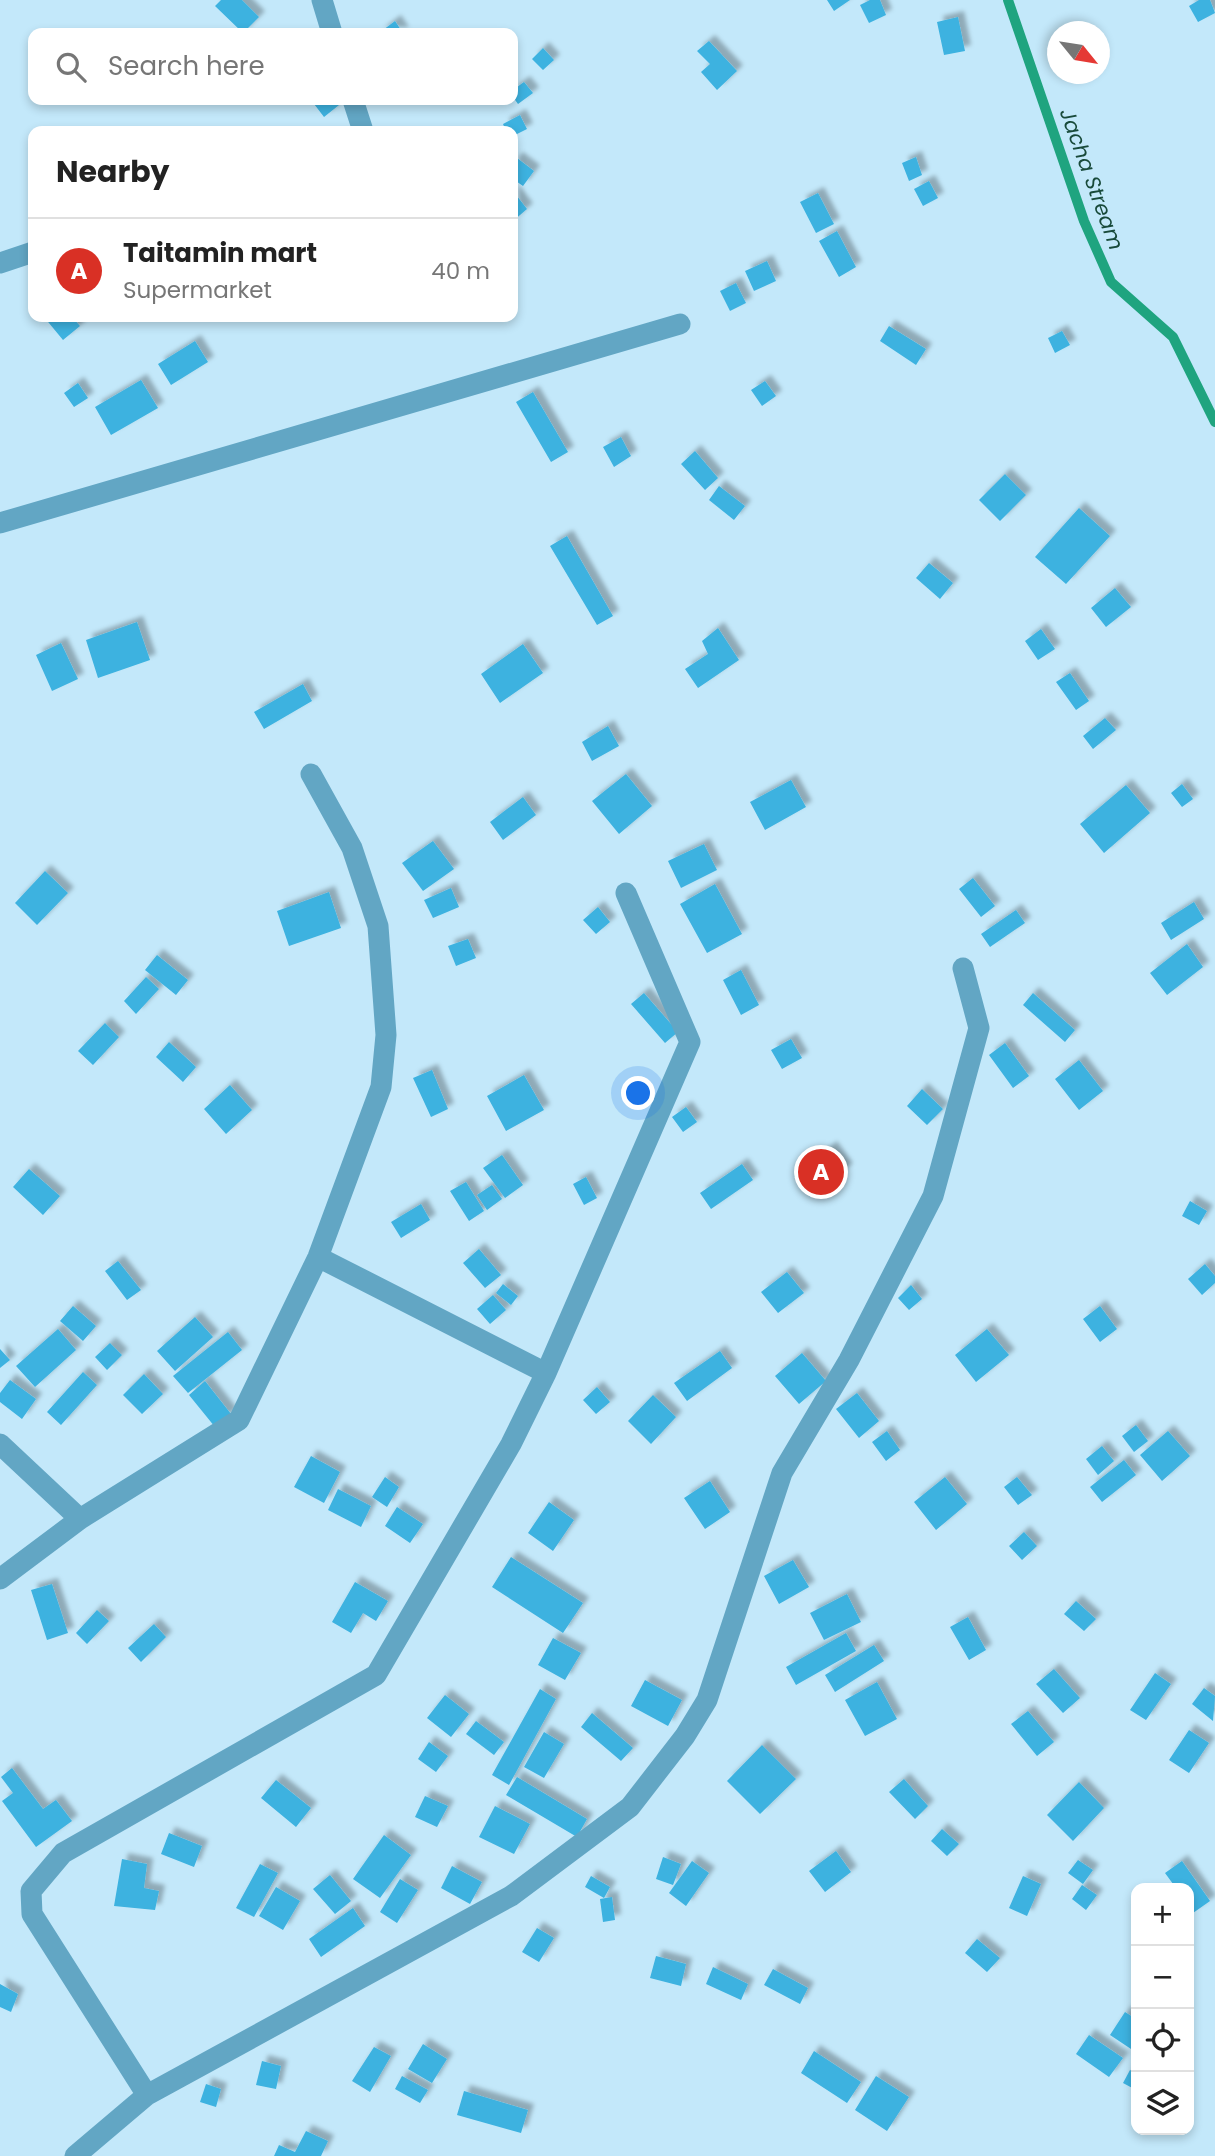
<!DOCTYPE html>
<meta charset="utf-8">
<style>
body{margin:0;font-family:Poppins,sans-serif;background:#f6f6f6;color:#222}
.controls{position:absolute;right:21px;bottom:21px;display:grid;overflow:hidden;border-radius:14px;box-shadow:0 4px 10px #0003}
.controls button{width:63px;height:63px;display:grid;place-items:center;padding:0;border:0;border-bottom:2px solid #e0e0e0;background:#fff;color:#222;font:35px sans-serif}
.compass{position:absolute;left:1047px;top:21px;width:63px;height:63px;border-radius:50%;background:#fff;box-shadow:0 4px 10px #0003;rotate:120deg}
.you{position:absolute;left:639px;top:1094px;width:24px;height:24px;margin:-18px;border:5px solid #fff;border-radius:50%;background:#1a73e8;box-shadow:0 0 0 10px #1a73e833}
.badge{display:grid;place-items:center;width:46px;height:46px;border-radius:50%;background:#d93025;color:#fff;font-size:23px;font-weight:700}
.pin{position:absolute;translate:-50% -50%;border:4px solid #fff;box-shadow:0 2px 7px #0006}
.list{margin:0;padding:0;list-style:none}
h2{display:flex;justify-content:space-between;align-items:center;height:91px;margin:0;padding:0 28px;font-size:30px}
h2 small{font-size:23px;font-weight:400;color:#767676}
.list li{display:grid;grid-template-columns:46px 1fr auto;gap:21px;align-items:center;box-sizing:border-box;height:105px;padding:0 28px;border-top:2px solid #e0e0e0}
.list b{display:block;font-size:26px;white-space:nowrap}
.list p{margin:0;font-size:23px;white-space:nowrap;color:#767676}
.list em{font-size:23px;font-style:normal;color:#767676}
.icon{flex:none;width:38px;height:38px;fill:none;stroke:currentColor;stroke-width:2;stroke-linecap:round;stroke-linejoin:round}
.map{position:relative;flex:none;width:1215px;height:2156px;overflow:hidden}
.search{position:absolute;background:#fff;box-shadow:0 4px 10px #0003;left:28px;top:28px;width:490px;height:77px;display:flex;align-items:center;gap:18px;box-sizing:border-box;padding:0 24px;border-radius:14px;color:#767676;font-size:26px}
.panel{position:absolute;background:#fff;box-shadow:0 4px 10px #0003;left:28px;top:126px;width:490px;height:196px;border-radius:14px}
.map>svg:first-child{display:block}
.lines{fill:none;stroke-linecap:round;stroke-linejoin:round}
.stream{stroke:#1fa47f;stroke-width:10}
.building{fill:#3cb2e0;filter:url(#shadow)}
.minor{stroke:#62a6c4;stroke-width:21}
.labels{text-anchor:middle;dominant-baseline:central;stroke-width:6;stroke-linejoin:round;paint-order:stroke}
.water-label{font-size:21px;font-style:italic;fill:#184a3a;stroke:#c3e8fa}
</style>
<div class="map">
<svg width="1215" height="2156" viewBox="0 0 1215 2156">
<defs>
<filter id="shadow"><feDropShadow dx="6" dy="-6" stdDeviation="2" flood-color="#0004"/></filter>
</defs>
<rect width="100%" height="100%" fill="#c3e8fa"/>
<g class="lines">
<path class="stream" d="M 1008,0 L 1084,221 L 1111,282 L 1173,337 L 1215,422"/>
</g>
<path class="building" d="M 221,0 L 242,0 L 259,17 L 243,33 L 215,6 Z
M 827,0 L 850,0 L 834,11 Z
M 870,0 L 880,0 L 886,15 L 869,23 L 860,5 Z
M 1199,0 L 1210,0 L 1215,13 L 1198,22 L 1189,6 Z
M 958,17 L 965,51 L 944,55 L 937,22 Z
M 395,21 L 403,33 L 379,33 Z
M 709,41 L 737,71 L 717,90 L 701,72 L 710,64 L 697,51 Z
M 543,48 L 554,60 L 543,70 L 532,59 Z
M 524,82 L 533,93 L 518,104 L 513,97 L 513,90 Z
M 311,100 L 335,100 L 339,105 L 324,117 Z
M 520,115 L 527,129 L 513,136 L 513,131 L 506,131 L 503,124 Z
M 916,157 L 922,175 L 909,181 L 902,163 Z
M 517,158 L 534,171 L 523,186 L 513,179 L 513,163 Z
M 929,181 L 938,198 L 923,206 L 914,189 Z
M 513,191 L 527,209 L 513,221 Z
M 818,193 L 834,224 L 816,233 L 800,202 Z
M 837,231 L 856,267 L 839,277 L 819,241 Z
M 767,261 L 776,281 L 754,291 L 745,271 Z
M 736,283 L 746,303 L 730,311 L 720,291 Z
M 44,317 L 72,317 L 80,326 L 63,340 Z
M 889,326 L 926,349 L 916,365 L 880,341 Z
M 1062,331 L 1070,345 L 1055,353 L 1048,338 Z
M 195,341 L 208,362 L 171,385 L 158,364 Z
M 141,380 L 158,408 L 111,435 L 95,407 Z
M 765,381 L 776,396 L 762,406 L 751,390 Z
M 78,383 L 88,398 L 74,407 L 64,393 Z
M 533,392 L 568,452 L 551,462 L 516,402 Z
M 621,437 L 631,456 L 614,467 L 603,447 Z
M 695,451 L 718,478 L 705,490 L 681,464 Z
M 1005,474 L 1026,495 L 1000,521 L 979,500 Z
M 719,486 L 745,506 L 734,520 L 709,500 Z
M 1079,508 L 1110,536 L 1066,584 L 1035,557 Z
M 567,536 L 613,616 L 597,625 L 550,546 Z
M 929,563 L 953,583 L 940,599 L 916,578 Z
M 1115,588 L 1131,607 L 1106,627 L 1091,608 Z
M 137,622 L 150,660 L 98,678 L 86,640 Z
M 718,628 L 739,660 L 698,688 L 685,669 L 708,654 L 702,641 Z
M 1041,629 L 1055,649 L 1038,660 L 1025,641 Z
M 61,643 L 78,679 L 52,691 L 36,655 Z
M 523,644 L 543,673 L 500,703 L 481,674 Z
M 1070,673 L 1089,701 L 1076,710 L 1056,682 Z
M 303,684 L 312,701 L 264,729 L 254,712 Z
M 1105,718 L 1116,730 L 1093,749 L 1083,736 Z
M 608,726 L 619,746 L 592,761 L 582,742 Z
M 626,774 L 652,806 L 619,834 L 592,801 Z
M 791,780 L 806,807 L 765,830 L 750,802 Z
M 1182,784 L 1193,799 L 1182,807 L 1171,793 Z
M 1126,785 L 1150,813 L 1104,853 L 1080,824 Z
M 523,797 L 536,815 L 503,840 L 490,822 Z
M 433,841 L 454,869 L 423,891 L 402,863 Z
M 704,844 L 717,870 L 681,888 L 668,861 Z
M 45,871 L 68,893 L 37,925 L 15,903 Z
M 973,878 L 995,906 L 981,917 L 959,889 Z
M 715,884 L 742,934 L 707,953 L 680,904 Z
M 451,888 L 459,907 L 433,918 L 424,900 Z
M 329,892 L 341,928 L 289,946 L 277,911 Z
M 1194,902 L 1204,919 L 1171,940 L 1161,923 Z
M 598,907 L 610,922 L 596,934 L 583,920 Z
M 1016,910 L 1025,923 L 990,947 L 981,934 Z
M 468,939 L 476,958 L 456,966 L 448,946 Z
M 1187,944 L 1203,967 L 1167,995 L 1150,973 Z
M 157,955 L 188,980 L 176,995 L 145,970 Z
M 741,970 L 759,1005 L 741,1015 L 723,980 Z
M 146,977 L 159,989 L 136,1014 L 124,1001 Z
M 644,993 L 678,1032 L 665,1043 L 631,1004 Z
M 1033,993 L 1075,1030 L 1065,1042 L 1023,1005 Z
M 105,1023 L 119,1037 L 93,1065 L 78,1051 Z
M 791,1039 L 802,1058 L 782,1069 L 771,1050 Z
M 169,1042 L 196,1067 L 183,1082 L 156,1057 Z
M 1005,1043 L 1029,1076 L 1013,1088 L 989,1055 Z
M 1079,1060 L 1103,1091 L 1079,1110 L 1055,1079 Z
M 432,1070 L 448,1109 L 431,1117 L 413,1078 Z
M 524,1075 L 544,1110 L 506,1131 L 487,1096 Z
M 230,1085 L 252,1110 L 226,1134 L 204,1109 Z
M 922,1089 L 943,1109 L 927,1125 L 907,1106 Z
M 686,1107 L 697,1122 L 683,1132 L 672,1117 Z
M 831,1147 L 847,1169 L 810,1197 L 794,1176 Z
M 502,1155 L 523,1185 L 505,1198 L 483,1168 Z
M 742,1164 L 753,1180 L 711,1209 L 700,1193 Z
M 29,1169 L 60,1196 L 43,1215 L 13,1187 Z
M 586,1177 L 597,1198 L 584,1205 L 573,1184 Z
M 466,1182 L 484,1211 L 469,1221 L 450,1191 Z
M 492,1185 L 502,1199 L 487,1210 L 477,1195 Z
M 1190,1201 L 1207,1211 L 1199,1225 L 1182,1216 Z
M 421,1204 L 430,1220 L 401,1238 L 391,1222 Z
M 479,1249 L 501,1275 L 485,1288 L 463,1263 Z
M 118,1261 L 141,1290 L 127,1300 L 105,1271 Z
M 1205,1264 L 1215,1276 L 1215,1283 L 1202,1295 L 1188,1279 Z
M 787,1272 L 804,1293 L 778,1313 L 761,1292 Z
M 503,1284 L 518,1296 L 511,1305 L 496,1293 Z
M 911,1285 L 922,1299 L 909,1310 L 898,1298 Z
M 493,1295 L 506,1310 L 490,1324 L 477,1309 Z
M 73,1306 L 96,1326 L 83,1341 L 60,1321 Z
M 1100,1306 L 1117,1329 L 1100,1342 L 1083,1319 Z
M 195,1317 L 213,1337 L 175,1371 L 157,1351 Z
M 58,1329 L 76,1350 L 35,1387 L 16,1366 Z
M 987,1329 L 1009,1355 L 976,1382 L 955,1355 Z
M 228,1332 L 242,1350 L 188,1393 L 173,1376 Z
M 110,1343 L 122,1355 L 107,1370 L 95,1357 Z
M 0,1349 L 10,1360 L 0,1368 Z
M 720,1351 L 732,1368 L 687,1401 L 674,1383 Z
M 802,1353 L 826,1381 L 799,1404 L 775,1376 Z
M 83,1372 L 97,1385 L 61,1425 L 47,1412 Z
M 144,1374 L 163,1394 L 142,1414 L 123,1395 Z
M 10,1380 L 36,1399 L 22,1419 L 0,1402 L 0,1393 Z
M 205,1381 L 231,1414 L 215,1427 L 189,1395 Z
M 597,1387 L 610,1402 L 596,1414 L 583,1400 Z
M 857,1393 L 879,1421 L 859,1438 L 836,1409 Z
M 653,1395 L 676,1417 L 651,1444 L 628,1421 Z
M 1136,1425 L 1148,1441 L 1134,1452 L 1122,1436 Z
M 887,1431 L 900,1450 L 886,1461 L 872,1442 Z
M 1168,1431 L 1190,1456 L 1162,1481 L 1140,1455 Z
M 1102,1446 L 1114,1461 L 1098,1475 L 1086,1459 Z
M 311,1456 L 340,1472 L 324,1503 L 294,1487 Z
M 1124,1460 L 1136,1475 L 1102,1502 L 1090,1487 Z
M 385,1477 L 399,1487 L 387,1507 L 372,1497 Z
M 945,1477 L 967,1504 L 936,1530 L 914,1502 Z
M 1017,1477 L 1032,1495 L 1018,1505 L 1004,1487 Z
M 710,1481 L 730,1512 L 705,1529 L 684,1498 Z
M 338,1489 L 371,1506 L 361,1527 L 328,1510 Z
M 549,1502 L 574,1520 L 553,1551 L 528,1533 Z
M 397,1507 L 423,1524 L 410,1543 L 385,1526 Z
M 1024,1532 L 1037,1546 L 1022,1560 L 1009,1546 Z
M 511,1557 L 583,1603 L 563,1633 L 492,1587 Z
M 793,1560 L 809,1587 L 779,1604 L 764,1576 Z
M 355,1582 L 388,1601 L 376,1621 L 363,1613 L 351,1633 L 332,1622 Z
M 52,1584 L 68,1633 L 47,1640 L 31,1590 Z
M 847,1594 L 861,1622 L 824,1640 L 810,1613 Z
M 1076,1601 L 1096,1619 L 1084,1631 L 1064,1614 Z
M 97,1610 L 109,1621 L 87,1644 L 76,1633 Z
M 968,1617 L 986,1650 L 969,1660 L 950,1627 Z
M 154,1624 L 166,1637 L 141,1662 L 128,1648 Z
M 846,1633 L 856,1651 L 796,1685 L 786,1667 Z
M 553,1638 L 581,1653 L 565,1680 L 538,1665 Z
M 874,1645 L 884,1661 L 835,1692 L 825,1675 Z
M 1054,1669 L 1080,1698 L 1063,1713 L 1036,1684 Z
M 1155,1673 L 1171,1684 L 1146,1720 L 1130,1710 Z
M 645,1680 L 682,1700 L 668,1726 L 631,1706 Z
M 877,1682 L 897,1719 L 865,1736 L 845,1700 Z
M 1204,1688 L 1215,1696 L 1213,1721 L 1192,1704 Z
M 540,1689 L 556,1699 L 509,1785 L 492,1775 Z
M 445,1695 L 469,1714 L 451,1737 L 427,1718 Z
M 1028,1711 L 1054,1742 L 1037,1756 L 1011,1724 Z
M 592,1713 L 633,1748 L 621,1761 L 581,1727 Z
M 476,1721 L 504,1742 L 494,1755 L 466,1734 Z
M 1189,1730 L 1209,1743 L 1189,1773 L 1169,1760 Z
M 544,1732 L 564,1744 L 544,1778 L 524,1767 Z
M 429,1742 L 448,1756 L 436,1772 L 418,1759 Z
M 762,1745 L 796,1779 L 760,1814 L 727,1781 Z
M 12,1768 L 43,1809 L 56,1800 L 72,1821 L 36,1847 L 2,1801 L 13,1793 L 1,1777 Z
M 517,1777 L 587,1819 L 577,1837 L 506,1795 Z
M 904,1779 L 928,1806 L 915,1819 L 889,1792 Z
M 276,1780 L 311,1808 L 296,1827 L 261,1798 Z
M 1079,1782 L 1104,1808 L 1073,1841 L 1047,1815 Z
M 425,1796 L 448,1806 L 437,1827 L 415,1817 Z
M 495,1806 L 530,1824 L 514,1854 L 479,1837 Z
M 942,1829 L 959,1844 L 947,1856 L 931,1841 Z
M 169,1833 L 202,1846 L 194,1867 L 161,1854 Z
M 384,1835 L 411,1855 L 380,1898 L 353,1879 Z
M 836,1851 L 851,1872 L 825,1892 L 809,1871 Z
M 663,1857 L 681,1864 L 673,1885 L 656,1879 Z
M 122,1859 L 147,1864 L 144,1888 L 159,1891 L 155,1910 L 114,1906 Z
M 1078,1860 L 1093,1870 L 1083,1884 L 1068,1873 Z
M 692,1861 L 709,1873 L 686,1906 L 669,1893 Z
M 1182,1861 L 1210,1901 L 1193,1913 L 1189,1906 L 1189,1888 L 1176,1888 L 1165,1873 Z
M 260,1864 L 278,1873 L 254,1917 L 236,1908 Z
M 452,1866 L 482,1882 L 470,1904 L 441,1888 Z
M 330,1875 L 351,1901 L 335,1914 L 313,1889 Z
M 591,1876 L 610,1887 L 604,1898 L 585,1887 Z
M 1023,1876 L 1041,1884 L 1027,1916 L 1009,1908 Z
M 400,1879 L 418,1890 L 397,1923 L 380,1912 Z
M 1082,1885 L 1097,1895 L 1086,1910 L 1072,1899 Z
M 276,1887 L 300,1901 L 283,1930 L 259,1916 Z
M 612,1897 L 615,1920 L 603,1922 L 600,1899 Z
M 353,1908 L 365,1926 L 321,1957 L 309,1939 Z
M 537,1928 L 554,1938 L 539,1962 L 522,1952 Z
M 977,1939 L 1000,1958 L 987,1972 L 965,1953 Z
M 656,1956 L 686,1964 L 681,1986 L 650,1978 Z
M 713,1967 L 748,1984 L 741,2000 L 706,1984 Z
M 773,1969 L 808,1988 L 800,2004 L 764,1985 Z
M 0,1984 L 18,1994 L 11,2012 L 0,2007 Z
M 1125,2012 L 1136,2019 L 1134,2051 L 1110,2035 Z
M 1089,2035 L 1123,2058 L 1109,2077 L 1076,2054 Z
M 423,2044 L 447,2059 L 432,2083 L 408,2069 Z
M 374,2047 L 391,2056 L 370,2092 L 352,2081 Z
M 814,2051 L 861,2082 L 847,2103 L 801,2073 Z
M 262,2061 L 281,2066 L 276,2089 L 256,2085 Z
M 1130,2070 L 1136,2073 L 1136,2090 L 1123,2083 Z
M 402,2076 L 428,2090 L 420,2103 L 395,2089 Z
M 876,2076 L 909,2097 L 887,2131 L 855,2110 Z
M 206,2084 L 221,2089 L 216,2107 L 200,2102 Z
M 464,2091 L 528,2110 L 521,2133 L 457,2115 Z
M 306,2131 L 328,2141 L 321,2156 L 274,2156 L 279,2145 L 295,2152 Z"/>
<g class="lines">
<path class="minor" d="M 322,0 L 332,33
M 353,100 L 363,131
M 0,263 L 33,252
M 0,523 L 680,324
M 318,1257 L 546,1373
M 0,1444 L 80,1519
M 0,1579 L 80,1519 L 239,1420 L 318,1257 L 381,1087 L 386,1035 L 378,926 L 352,848 L 311,774
M 147,2095 L 32,1914 L 31,1891 L 63,1853 L 376,1675 L 511,1444 L 546,1373 L 690,1042 L 626,893
M 75,2156 L 147,2095 L 511,1896 L 630,1807 L 685,1736 L 707,1700 L 782,1473 L 849,1360 L 933,1196 L 979,1028 L 963,968"/>
</g>
<g class="labels">
<g class="water-label">
<text transform="translate(1092 179) rotate(70)">Jacha Stream</text>
</g>
</g>
</svg>
<div class="controls">
<button>+</button>
<button>−</button>
<button><svg class="icon" aria-label="locate" viewBox="0 0 24 24"><circle cx="12" cy="12" r="6"/><path d="M12 2v4M12 18v4M2 12h4M18 12h4"/></svg></button>
<button><svg class="icon" aria-label="layers" viewBox="0 0 24 24"><path d="M12 4l9 5-9 5-9-5zM3 14l9 5 9-5"/></svg></button>
</div>
<svg class="compass" viewBox="-18 -18 36 36"><path d="M0-13l5 13h-10z" fill="#e53935"/><path d="M0 13l5-13h-10z" fill="#767676"/></svg>
<div class="you"></div>
<div class="pin badge" style="left:821px;top:1172px">A</div>
<div class="search"><svg class="icon" aria-label="search" viewBox="0 0 24 24"><circle cx="10" cy="10" r="6"/><path d="M15 15l6 6"/></svg>Search here</div>
<section class="panel">
<h2>Nearby<small></small></h2>
<ul class="list">
<li><span class="badge">A</span><div><b>Taitamin mart</b><p>Supermarket</p></div><em>40 m</em></li>
</ul>
</section>
</div>
